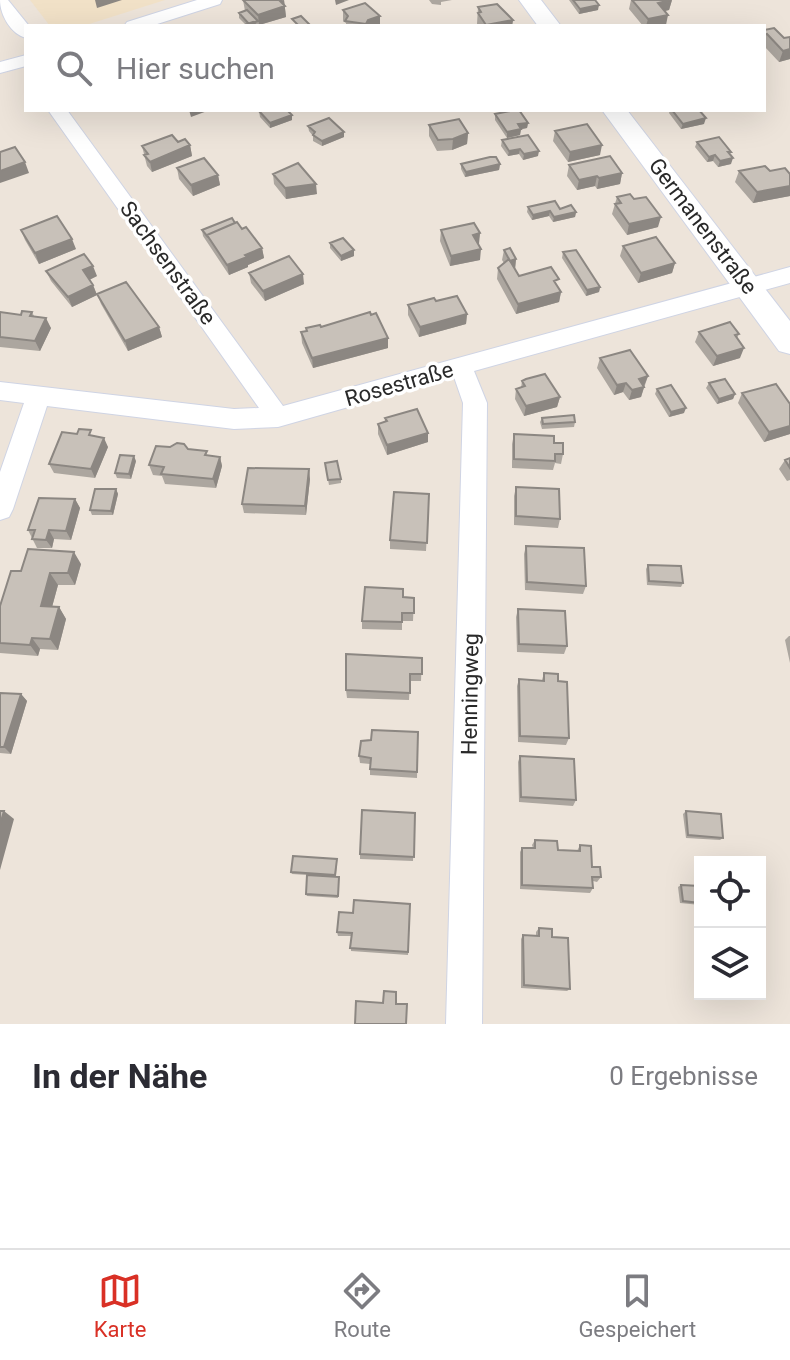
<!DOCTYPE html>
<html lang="de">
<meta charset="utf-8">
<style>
body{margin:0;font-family:Roboto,sans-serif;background:#f7f7f7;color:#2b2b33}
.controls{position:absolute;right:24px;bottom:24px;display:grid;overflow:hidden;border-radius:0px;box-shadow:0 8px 32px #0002}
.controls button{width:72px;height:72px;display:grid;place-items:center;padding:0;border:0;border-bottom:2px solid #e1e1e2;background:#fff;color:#2b2b33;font:40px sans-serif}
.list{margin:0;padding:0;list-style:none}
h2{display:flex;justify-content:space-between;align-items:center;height:104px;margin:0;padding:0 32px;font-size:34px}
h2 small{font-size:26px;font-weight:400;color:#7c7c81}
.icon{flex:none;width:44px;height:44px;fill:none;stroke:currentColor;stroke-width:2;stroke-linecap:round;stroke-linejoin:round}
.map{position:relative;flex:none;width:790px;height:1024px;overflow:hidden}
.search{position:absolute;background:#fff;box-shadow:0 8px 32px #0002;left:24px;right:24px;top:24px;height:88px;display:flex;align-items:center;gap:20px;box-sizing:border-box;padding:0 28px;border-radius:0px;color:#7c7c81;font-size:30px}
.sheet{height:224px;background:#fff}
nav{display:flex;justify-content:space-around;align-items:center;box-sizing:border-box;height:112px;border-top:2px solid #e1e1e2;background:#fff;font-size:22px;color:#7c7c81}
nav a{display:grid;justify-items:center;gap:4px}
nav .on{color:#d93025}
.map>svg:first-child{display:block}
.education{fill:#f1e1c7}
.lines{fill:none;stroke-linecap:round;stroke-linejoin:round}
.minor-casing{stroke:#cfd4e4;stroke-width:2}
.tertiary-casing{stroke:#cfd4e4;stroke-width:2}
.minor{fill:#fff;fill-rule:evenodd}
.tertiary{fill:#fff;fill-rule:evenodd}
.wall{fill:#aca69f}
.shaded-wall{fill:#8c8782}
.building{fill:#c8c1b9;stroke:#8c8782;stroke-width:2}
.labels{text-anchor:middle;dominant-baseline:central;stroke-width:7;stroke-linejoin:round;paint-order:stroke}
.street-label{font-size:22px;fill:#292929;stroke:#fff}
</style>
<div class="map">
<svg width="790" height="1024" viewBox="0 0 790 1024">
<rect width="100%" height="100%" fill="#ede4da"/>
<path class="education" d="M 30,0 L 165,0 L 83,26 L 50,26 Z"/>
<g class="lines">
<g class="minor-casing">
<path id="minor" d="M 0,0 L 8,0 L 29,26 L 26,26 L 26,38 C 11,34 0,15 0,0 Z
M 197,0 L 222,0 L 220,4 L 151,26 L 124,26 L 127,22 Z
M 26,55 L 26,66 L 0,73 L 0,62 Z
M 48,110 L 67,110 L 283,406 L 790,267 L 790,283 L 474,371 L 487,403 L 482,1024 L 446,1024 L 463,403 L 454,377 L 278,427 L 234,429 L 47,406 L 13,509 L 9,517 L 0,520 L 0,472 L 24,403 L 0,400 L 0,382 L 234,409 L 259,408 Z"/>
</g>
<g class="tertiary-casing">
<path id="tertiary" d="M 519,0 L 541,0 L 561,26 L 538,26 Z
M 602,110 L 627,110 L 790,321 L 790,354 L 779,351 Z"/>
</g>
<use href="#minor" class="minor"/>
<use href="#tertiary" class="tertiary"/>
</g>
<path class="wall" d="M 243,0 L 284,0 L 286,17 L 259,25 L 258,24 L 259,26 L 242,26 L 246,25 L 239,18 L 239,13 L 245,11 Z
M 429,0 L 452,0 L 441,2 L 441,5 L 432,4 Z
M 569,0 L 595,0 L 598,10 L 579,14 Z
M 631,0 L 672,0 L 669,10 L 665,11 L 666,25 L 643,26 L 629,9 Z
M 478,7 L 513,20 L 512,26 L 478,26 L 477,24 Z
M 343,10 L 380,16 L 380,26 L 346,26 L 346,23 L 343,21 Z
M 764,30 L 784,38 L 790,37 L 790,59 L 779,62 L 764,46 Z
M 670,110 L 699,110 L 704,124 L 681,129 L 669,113 Z
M 259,111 L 292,115 L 292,120 L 270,128 L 260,117 Z
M 495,114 L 528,123 L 527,128 L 521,129 L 520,135 L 507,138 L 495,120 Z
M 429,125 L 468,133 L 467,144 L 452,150 L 437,151 L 429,136 Z
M 308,126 L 344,137 L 322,146 L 313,141 L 313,136 L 309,131 Z
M 555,131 L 600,155 L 568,162 L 553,141 Z
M 502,140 L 538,156 L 523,160 L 519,154 L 508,156 L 501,146 Z
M 178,142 L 190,145 L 192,156 L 152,172 L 147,166 L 142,146 Z
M 697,142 L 730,154 L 731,164 L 718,167 L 713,161 L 707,162 L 695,147 Z
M 461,164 L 500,164 L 499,170 L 465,177 L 461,169 Z
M 569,165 L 622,173 L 620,184 L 597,189 L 595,186 L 577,190 L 567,176 Z
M 177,168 L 218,175 L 220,185 L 193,196 L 179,179 Z
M 739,171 L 770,171 L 790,174 L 790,196 L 753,203 L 735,182 Z
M 273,174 L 317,194 L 286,199 L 274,184 Z
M 617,197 L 658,227 L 627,235 L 612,214 Z
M 528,207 L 560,209 L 576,212 L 575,217 L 553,222 L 549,216 L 532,220 L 527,212 Z
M 242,229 L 262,248 L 264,258 L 248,265 L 248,267 L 229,275 L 203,236 L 202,230 Z
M 21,230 L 76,249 L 39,264 L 25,240 Z
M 441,230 L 480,233 L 478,244 L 480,260 L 450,266 L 440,241 Z
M 330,243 L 354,250 L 354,256 L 341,261 L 330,248 Z
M 623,246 L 675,263 L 672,273 L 638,283 L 620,256 Z
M 504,250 L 516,259 L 515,269 L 519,276 L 561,292 L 559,302 L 516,314 L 497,279 L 498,268 L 504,263 L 502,260 Z
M 563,252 L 600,287 L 599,292 L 586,296 L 562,258 Z
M 46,271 L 97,276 L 89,280 L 93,285 L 97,295 L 72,307 L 51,281 Z
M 249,273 L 304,284 L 265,301 L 251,283 Z
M 97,294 L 159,327 L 162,337 L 128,351 L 101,304 Z
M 436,301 L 467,314 L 466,324 L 419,337 L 408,315 L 408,305 Z
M 0,312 L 21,315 L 32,312 L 34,316 L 51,328 L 40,351 L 0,347 Z
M 371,315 L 388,338 L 388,348 L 313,368 L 302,343 L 301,332 L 306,331 L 306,328 L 321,327 Z
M 699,332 L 739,334 L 737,338 L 740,358 L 713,366 L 695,342 Z
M 600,358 L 648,376 L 641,397 L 629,400 L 623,392 L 614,395 L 597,368 Z
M 522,381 L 560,397 L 557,407 L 524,416 L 515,399 L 516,389 L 521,388 Z
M 709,383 L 735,394 L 733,399 L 717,404 L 706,388 Z
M 657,389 L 684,413 L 669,417 L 655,394 Z
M 742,393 L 790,404 L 790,434 L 764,442 L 738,403 Z
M 385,418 L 428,433 L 428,442 L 387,455 L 378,434 L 378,424 L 385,422 Z
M 542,418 L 575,422 L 574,427 L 542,429 L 540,422 Z
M 514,434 L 563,454 L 561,464 L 555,463 L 553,470 L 512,468 L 512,444 Z
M 94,436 L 108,447 L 95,478 L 54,473 L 49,464 Z
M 188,449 L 208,456 L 220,457 L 222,466 L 216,488 L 165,484 L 162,476 L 153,475 L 149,465 Z
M 790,458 L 790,480 L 787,481 L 779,469 L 785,460 Z
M 136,461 L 131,479 L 117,478 L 115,473 Z
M 325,463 L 341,479 L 341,483 L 329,485 Z
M 310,479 L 306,515 L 244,513 L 242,504 Z
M 516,487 L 560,519 L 558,528 L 514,525 L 514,496 Z
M 116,489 L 118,494 L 113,515 L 92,515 L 90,510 Z
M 429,494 L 426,551 L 390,549 L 390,540 Z
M 75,499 L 80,508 L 71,540 L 54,539 L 52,548 L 37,548 L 28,530 Z
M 526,546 L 586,586 L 583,594 L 525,590 L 524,554 Z
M 81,564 L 75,585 L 58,585 L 52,607 L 59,607 L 66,619 L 58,650 L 40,649 L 38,656 L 0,653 L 0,606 L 21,571 Z
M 648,565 L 683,583 L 681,587 L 647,585 L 646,569 Z
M 403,597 L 414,598 L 413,621 L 402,621 L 402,630 L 362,629 L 362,621 Z
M 518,609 L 567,646 L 564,654 L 517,652 L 516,617 Z
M 789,636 L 790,636 L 790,663 L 785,640 Z
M 422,658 L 421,681 L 410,681 L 409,700 L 347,698 L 346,690 Z
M 544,673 L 569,738 L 566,745 L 518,742 L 517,686 L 519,679 L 542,680 Z
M 0,693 L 21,694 L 27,701 L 11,754 L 0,753 Z
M 418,732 L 417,778 L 370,775 L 370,764 L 360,763 L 359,756 L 371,740 Z
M 520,756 L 576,800 L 573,806 L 519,802 L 518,762 Z
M 686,811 L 723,838 L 720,840 L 686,838 L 683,814 Z
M 415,813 L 413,861 L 360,859 L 360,854 Z
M 535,840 L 558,850 L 577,851 L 580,845 L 592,867 L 601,877 L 597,882 L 593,881 L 593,888 L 590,893 L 520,889 L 520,852 L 522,848 L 533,848 L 532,845 Z
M 337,861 L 336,877 L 292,874 L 291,872 Z
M 339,877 L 338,898 L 307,896 L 306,894 Z
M 681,885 L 700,886 L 700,905 L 680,903 L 678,887 Z
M 410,904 L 408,955 L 351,951 L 351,936 L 338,936 L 337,932 L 353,913 Z
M 539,928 L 552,937 L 570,989 L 567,991 L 521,988 L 521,939 L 523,935 L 536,936 L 536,932 Z"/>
<path class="shaded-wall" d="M 95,0 L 122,0 L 97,8 Z
M 284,0 L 286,17 L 259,25 L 258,15 L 280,1 Z
M 335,0 L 349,0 L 336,5 Z
M 672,0 L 669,10 L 655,13 L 658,3 Z
M 599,5 L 598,10 L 579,14 L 580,9 Z
M 668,15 L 666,25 L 646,26 L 648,19 Z
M 380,16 L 380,26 L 366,26 L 368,20 Z
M 513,20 L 512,26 L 486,26 L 486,25 Z
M 790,49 L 790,59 L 779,62 L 783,51 Z
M 189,110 L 210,110 L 191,117 Z
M 292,115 L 292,120 L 270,128 L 270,123 Z
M 706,118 L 704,124 L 681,129 L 683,124 Z
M 528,123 L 527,128 L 517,130 L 518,124 Z
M 521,129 L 520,135 L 507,138 L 507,132 Z
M 344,132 L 344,137 L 322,146 L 322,141 Z
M 468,133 L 467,144 L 452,150 L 453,139 Z
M 190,145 L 192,156 L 152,172 L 150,162 Z
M 602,145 L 600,155 L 568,162 L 570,152 Z
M 520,149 L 519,154 L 508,156 L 509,151 Z
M 539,151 L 538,156 L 523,160 L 524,154 Z
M 715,155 L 713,161 L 707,162 L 709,157 Z
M 733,158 L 731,164 L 718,167 L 720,161 Z
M 25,162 L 29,173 L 0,183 L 0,171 Z
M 500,164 L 499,170 L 465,177 L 466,172 Z
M 622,173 L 620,184 L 597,189 L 599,178 Z
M 218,175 L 220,185 L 193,196 L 191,185 Z
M 597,176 L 595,186 L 577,190 L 579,180 Z
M 316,184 L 317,194 L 286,199 L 285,188 Z
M 790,186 L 790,196 L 753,203 L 757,192 Z
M 550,211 L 549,216 L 532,220 L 533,215 Z
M 576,212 L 575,217 L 553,222 L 554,217 Z
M 661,217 L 658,227 L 627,235 L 629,224 Z
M 480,233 L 479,244 L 472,246 L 473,235 Z
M 72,239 L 76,249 L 39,264 L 35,253 Z
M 262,248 L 264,258 L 248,265 L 248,267 L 229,275 L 227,265 L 245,255 Z
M 481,249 L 480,260 L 450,266 L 451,256 Z
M 354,250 L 354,256 L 341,261 L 341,256 Z
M 516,259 L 515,269 L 510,261 Z
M 675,263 L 672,273 L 638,283 L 641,273 Z
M 93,266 L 97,276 L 87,281 L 83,270 Z
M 303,274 L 304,284 L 265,301 L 263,291 Z
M 93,285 L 97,295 L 72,307 L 68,297 Z
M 600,287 L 599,292 L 586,296 L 587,290 Z
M 561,292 L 559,302 L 516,314 L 518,304 Z
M 467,314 L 466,324 L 419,337 L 420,327 Z
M 46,318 L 51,328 L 40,351 L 35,341 Z
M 159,327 L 162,337 L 128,351 L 125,341 Z
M 388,338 L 388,348 L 313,368 L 312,358 Z
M 744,348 L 740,358 L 713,366 L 717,356 Z
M 648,376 L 644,386 L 639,379 Z
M 626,383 L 623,392 L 614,395 L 617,385 Z
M 644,387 L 641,397 L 629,400 L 632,390 Z
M 735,394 L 733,399 L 717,404 L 719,399 Z
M 560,397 L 557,407 L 524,416 L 526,406 Z
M 686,408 L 684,413 L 669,417 L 671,412 Z
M 790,426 L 790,434 L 764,442 L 769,432 Z
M 428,433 L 428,442 L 387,455 L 387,445 Z
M 104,438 L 108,447 L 95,478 L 91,469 Z
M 134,456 L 136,461 L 131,479 L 129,474 Z
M 220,457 L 222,466 L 216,488 L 213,479 Z
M 309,469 L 310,479 L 306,515 L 305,506 Z
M 116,489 L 118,494 L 113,515 L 111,511 Z
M 75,499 L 80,508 L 71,540 L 66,531 Z
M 49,530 L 54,539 L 52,548 L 46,540 Z
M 74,552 L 81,564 L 75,585 L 68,573 Z
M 50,573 L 58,585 L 49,618 L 41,606 Z
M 59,607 L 66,619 L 58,650 L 50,639 Z
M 32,638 L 40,649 L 38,656 L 30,645 Z
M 21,694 L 27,701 L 11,754 L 4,747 Z
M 4,811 L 14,819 L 0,870 L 0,825 Z"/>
<path class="building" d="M 243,0 L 282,0 L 280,1 L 285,6 L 258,15 Z
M 573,0 L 595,0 L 599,5 L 580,9 Z
M 632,0 L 671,0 L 658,3 L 668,15 L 648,19 Z
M 365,3 L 380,16 L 368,20 L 366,24 L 345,21 L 348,16 L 343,10 Z
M 497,4 L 513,20 L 486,25 L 478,13 L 481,12 L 478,7 Z
M 247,10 L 258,21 L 249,24 L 239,13 Z
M 301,16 L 311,26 L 299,26 L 292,19 Z
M 253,22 L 257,26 L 242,26 Z
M 774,28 L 784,38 L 790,37 L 790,49 L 783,51 L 767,34 L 764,35 L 764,30 Z
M 263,110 L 287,110 L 292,115 L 270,123 L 259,111 Z
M 515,110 L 519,110 L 528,123 L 518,124 L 521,129 L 507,132 L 495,114 Z
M 672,110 L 699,110 L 706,118 L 683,124 Z
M 329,118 L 344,132 L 322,141 L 313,135 L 315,132 L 308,126 Z
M 459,119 L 468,133 L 453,139 L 438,140 L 429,125 Z
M 587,124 L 602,145 L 570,152 L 555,131 Z
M 172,135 L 178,142 L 185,139 L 190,145 L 150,162 L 144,155 L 148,154 L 142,146 Z
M 528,135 L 539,151 L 524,154 L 520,149 L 509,151 L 502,140 Z
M 719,137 L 731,152 L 728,152 L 733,158 L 720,161 L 715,155 L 709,157 L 697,142 Z
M 15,147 L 25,162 L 0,171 L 0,152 Z
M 610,156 L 622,173 L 599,178 L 597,176 L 579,180 L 569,165 Z
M 490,157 L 496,157 L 500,164 L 466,172 L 461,164 Z
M 204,158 L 218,175 L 191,185 L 177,168 Z
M 298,163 L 316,184 L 285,188 L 273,174 Z
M 765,166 L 770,171 L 785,168 L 790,174 L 790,186 L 757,192 L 739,171 Z
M 630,194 L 634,199 L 646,197 L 661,217 L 629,224 L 615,204 L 621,203 L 617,197 Z
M 555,201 L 560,209 L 571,205 L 576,212 L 554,217 L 550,211 L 533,215 L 528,207 Z
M 57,216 L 72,239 L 35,253 L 21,230 Z
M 232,218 L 235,223 L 207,235 L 208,237 L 202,230 Z
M 237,222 L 242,229 L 246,227 L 262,248 L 245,255 L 247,257 L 227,265 L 207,235 Z
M 474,223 L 480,233 L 473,235 L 481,249 L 451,256 L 441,230 Z
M 656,237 L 675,263 L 641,273 L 623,246 Z
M 343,238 L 354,250 L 341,256 L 330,243 Z
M 510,248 L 516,259 L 510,261 L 504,250 Z
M 576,250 L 600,287 L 587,290 L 563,252 Z
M 84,254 L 93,266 L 83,270 L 93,285 L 68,297 L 46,271 Z
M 289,256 L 303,274 L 263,291 L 249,273 Z
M 509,259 L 519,276 L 551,267 L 559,279 L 554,281 L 561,292 L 518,304 L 498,268 Z
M 126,282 L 159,327 L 125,341 L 97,294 Z
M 457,296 L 467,314 L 420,327 L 408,305 L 434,298 L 436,301 Z
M 22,311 L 32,312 L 30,316 L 46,318 L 35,341 L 0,337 L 0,312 L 21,315 Z
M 370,312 L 371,315 L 376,313 L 388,338 L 312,358 L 301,332 L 307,331 L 306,328 L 320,325 L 321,327 Z
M 730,322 L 739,334 L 735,335 L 744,348 L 717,356 L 699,332 Z
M 630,350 L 648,376 L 639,379 L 644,387 L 632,390 L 626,383 L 617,385 L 600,358 Z
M 545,374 L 560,397 L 526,406 L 516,389 L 525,386 L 522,381 L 526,379 Z
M 725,379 L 735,394 L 719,399 L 709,383 Z
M 776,384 L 790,404 L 790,426 L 769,432 L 742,393 Z
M 671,385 L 686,408 L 671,412 L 657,389 Z
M 417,409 L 428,433 L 387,445 L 378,424 L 387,421 L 385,418 Z
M 574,415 L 575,422 L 543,424 L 542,418 Z
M 79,429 L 91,430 L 89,435 L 104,438 L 91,469 L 49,464 L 62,432 L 77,434 Z
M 514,434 L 554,436 L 554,443 L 563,443 L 563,454 L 555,454 L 555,461 L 514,459 Z
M 177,443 L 184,444 L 188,449 L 207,451 L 205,455 L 220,457 L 213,479 L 161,474 L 164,467 L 149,465 L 156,446 L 170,447 Z
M 120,455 L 134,456 L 129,474 L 115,473 Z
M 790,458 L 790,468 L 785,460 Z
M 337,461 L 341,479 L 328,480 L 325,463 Z
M 248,468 L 309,469 L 305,506 L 242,504 Z
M 516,487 L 559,489 L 560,519 L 516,516 Z
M 95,489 L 116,489 L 111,511 L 90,510 Z
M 394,492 L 429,494 L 427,543 L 390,540 Z
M 39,498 L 75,499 L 66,531 L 49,530 L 46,540 L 32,539 L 35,530 L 28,530 Z
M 526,546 L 584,548 L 586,586 L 527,582 Z
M 28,549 L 74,552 L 68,573 L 50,573 L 41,606 L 59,607 L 50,639 L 32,638 L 30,645 L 0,643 L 0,606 L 11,571 L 21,571 Z
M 648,565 L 681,566 L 683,583 L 649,581 Z
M 365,587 L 403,589 L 403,597 L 414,598 L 414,613 L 402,613 L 402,622 L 362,621 Z
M 518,609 L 565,611 L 567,646 L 519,644 Z
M 346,654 L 422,658 L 422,674 L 410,674 L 410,693 L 346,690 Z
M 544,673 L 558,674 L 558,681 L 567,682 L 569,738 L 520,736 L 519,679 L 544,681 Z
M 0,693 L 21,694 L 4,747 L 0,747 Z
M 372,730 L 418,732 L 417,772 L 370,769 L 371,758 L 359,756 L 361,741 L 371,740 Z
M 520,756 L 574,759 L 576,800 L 521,797 Z
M 362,810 L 415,813 L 414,857 L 360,854 Z
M 0,811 L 4,811 L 0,825 Z
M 686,811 L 721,814 L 723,838 L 688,835 Z
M 535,840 L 557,841 L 558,850 L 580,851 L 580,845 L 591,846 L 592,867 L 600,867 L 601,877 L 592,877 L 593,888 L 522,885 L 522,848 L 535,848 Z
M 293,856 L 337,859 L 335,875 L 291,872 Z
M 307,875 L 339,877 L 338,896 L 306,894 Z
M 681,885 L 700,886 L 700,903 L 683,901 Z
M 354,900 L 410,904 L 408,952 L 350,948 L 352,933 L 337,932 L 339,912 L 353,913 Z
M 539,928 L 552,929 L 552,937 L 568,938 L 570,989 L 524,985 L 523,935 L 539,936 Z
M 384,991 L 396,992 L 396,1004 L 407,1004 L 406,1024 L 355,1024 L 356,1001 L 383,1003 Z"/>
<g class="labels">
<g class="street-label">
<text transform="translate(703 226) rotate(53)">Germanenstraße</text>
<text transform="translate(168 263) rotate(54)">Sachsenstraße</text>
<text transform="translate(399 384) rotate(-16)">Rosestraße</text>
<text transform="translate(470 694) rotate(-89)">Henningweg</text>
</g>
</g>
</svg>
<div class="controls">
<button><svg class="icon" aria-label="locate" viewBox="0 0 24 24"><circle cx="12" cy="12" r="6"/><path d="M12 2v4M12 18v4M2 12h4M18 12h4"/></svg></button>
<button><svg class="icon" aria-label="layers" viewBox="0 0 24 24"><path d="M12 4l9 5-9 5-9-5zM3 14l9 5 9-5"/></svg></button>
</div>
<div class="search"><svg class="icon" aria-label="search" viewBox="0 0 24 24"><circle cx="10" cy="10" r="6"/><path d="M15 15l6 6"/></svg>Hier suchen</div>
</div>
<section class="sheet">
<h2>In der Nähe<small>0 Ergebnisse</small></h2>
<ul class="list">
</ul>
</section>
<nav>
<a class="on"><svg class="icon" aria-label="map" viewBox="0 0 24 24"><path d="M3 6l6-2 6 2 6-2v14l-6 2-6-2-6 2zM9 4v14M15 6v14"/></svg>Karte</a>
<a><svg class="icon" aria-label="directions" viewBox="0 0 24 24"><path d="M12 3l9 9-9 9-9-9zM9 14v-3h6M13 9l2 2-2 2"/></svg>Route</a>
<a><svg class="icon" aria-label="saved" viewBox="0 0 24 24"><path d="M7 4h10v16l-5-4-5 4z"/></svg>Gespeichert</a>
</nav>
